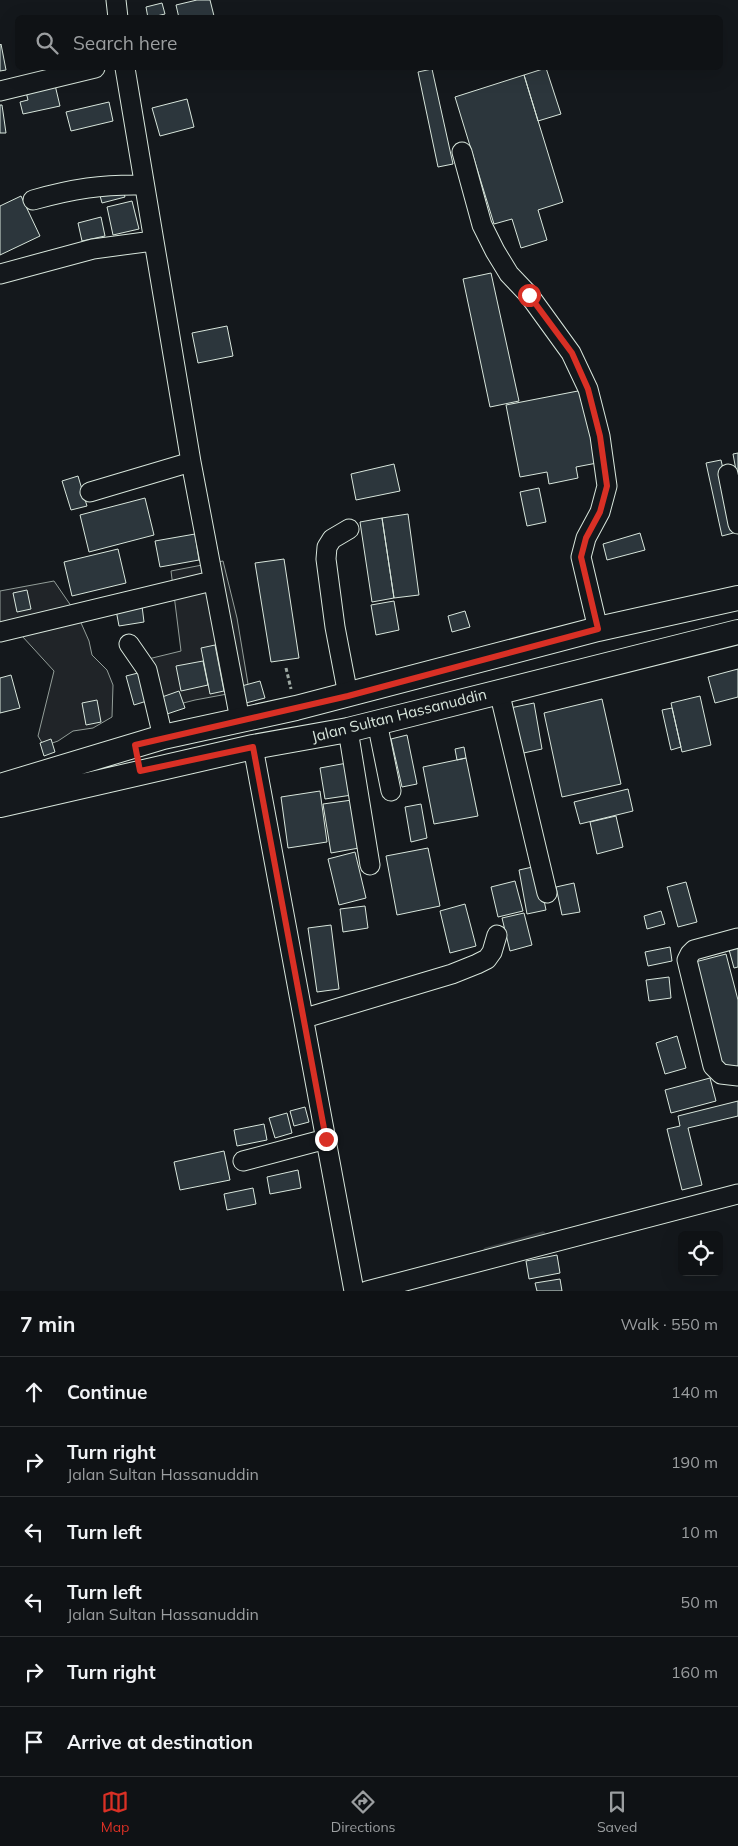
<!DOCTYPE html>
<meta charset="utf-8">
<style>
body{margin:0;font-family:Mulish,sans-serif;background:#181b1e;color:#f1f3f6}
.controls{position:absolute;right:15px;bottom:15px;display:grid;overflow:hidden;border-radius:8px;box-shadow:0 5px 20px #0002}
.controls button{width:45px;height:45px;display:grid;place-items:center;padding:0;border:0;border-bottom:1px solid #2f3234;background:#0f1215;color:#f1f3f6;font:25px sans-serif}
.stop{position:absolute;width:15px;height:15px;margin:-11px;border:4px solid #d93025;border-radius:50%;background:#fff}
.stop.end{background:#d93025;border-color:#fff;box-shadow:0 1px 5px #0008}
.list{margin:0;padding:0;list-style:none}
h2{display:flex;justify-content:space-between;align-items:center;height:65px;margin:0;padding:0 20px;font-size:21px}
h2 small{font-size:16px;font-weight:400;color:#9b9ea0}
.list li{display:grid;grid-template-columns:32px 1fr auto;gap:15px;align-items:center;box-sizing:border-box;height:70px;padding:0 20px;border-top:1px solid #2f3234}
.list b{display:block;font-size:19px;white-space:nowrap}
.list p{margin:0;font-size:16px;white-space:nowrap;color:#9b9ea0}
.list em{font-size:16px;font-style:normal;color:#9b9ea0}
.icon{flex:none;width:28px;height:28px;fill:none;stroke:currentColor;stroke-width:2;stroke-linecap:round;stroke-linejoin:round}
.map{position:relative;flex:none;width:738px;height:1291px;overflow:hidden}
.search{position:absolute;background:#0f1215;box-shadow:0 5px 20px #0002;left:15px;right:15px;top:15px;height:55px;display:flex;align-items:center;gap:12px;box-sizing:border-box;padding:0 18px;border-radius:8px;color:#9b9ea0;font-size:19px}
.sheet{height:485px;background:#0f1215}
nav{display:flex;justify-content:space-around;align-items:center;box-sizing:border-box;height:70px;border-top:1px solid #2f3234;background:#0f1215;font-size:14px;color:#9b9ea0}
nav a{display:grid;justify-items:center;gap:2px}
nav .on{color:#d93025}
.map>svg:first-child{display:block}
.green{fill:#202428;stroke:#939e99}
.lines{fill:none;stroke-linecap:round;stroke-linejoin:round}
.stream{stroke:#363b3e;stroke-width:5}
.building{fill:#2c363c;stroke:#d8e6dc}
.minor-casing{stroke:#d8e6dc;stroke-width:21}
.major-casing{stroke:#d8e6dc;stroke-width:26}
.path{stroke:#9da8a2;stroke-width:3;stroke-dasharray:4 2.5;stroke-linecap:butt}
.minor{stroke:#14181c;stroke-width:19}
.major{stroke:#14181c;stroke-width:24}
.route{stroke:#d93025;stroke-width:6}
.labels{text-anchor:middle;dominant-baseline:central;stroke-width:4;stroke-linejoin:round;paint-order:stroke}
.street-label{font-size:15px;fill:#d8e6dc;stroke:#14181c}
</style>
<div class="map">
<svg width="738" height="1291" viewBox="0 0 738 1291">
<rect width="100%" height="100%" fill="#14181c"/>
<path class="green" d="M 223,561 L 237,618 L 249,690 L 195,700 L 148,712 L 140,661 L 181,651 L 171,571 Z
M 54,581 L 78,616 L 89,641 L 92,655 L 107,670 L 113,685 L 112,717 L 93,728 L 73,731 L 58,741 L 44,746 L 38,736 L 54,671 L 22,636 L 0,637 L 0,591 Z"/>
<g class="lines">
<path class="stream" d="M 486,1250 L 543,1234"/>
</g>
<path class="building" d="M 197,0 L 210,0 L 214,16 L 179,18 L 176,5 Z
M 162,3 L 165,14 L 148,18 L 146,7 Z
M 1,44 L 6,70 L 0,71 L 0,45 Z
M 546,68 L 561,114 L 538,121 L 524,75 Z
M 432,69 L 453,164 L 438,167 L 418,72 Z
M 524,75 L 563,202 L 538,210 L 547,240 L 521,248 L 512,219 L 494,224 L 455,97 Z
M 55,85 L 60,106 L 23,114 L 20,102 L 28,100 L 26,92 Z
M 187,99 L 194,127 L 160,136 L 152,108 Z
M 109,102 L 113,121 L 71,131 L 66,112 Z
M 0,105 L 2,105 L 6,133 L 0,133 Z
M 122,186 L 125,197 L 102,203 L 99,192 Z
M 21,196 L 40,236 L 0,255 L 0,206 Z
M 132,201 L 139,229 L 113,235 L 107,207 Z
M 101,217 L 105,236 L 82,241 L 78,223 Z
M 491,273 L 519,401 L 490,407 L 463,279 Z
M 227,326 L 233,356 L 198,363 L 192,333 Z
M 583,390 L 597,463 L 576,467 L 578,478 L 549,484 L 547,472 L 520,477 L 506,405 Z
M 738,453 L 738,481 L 733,454 Z
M 721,460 L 737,532 L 722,536 L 706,463 Z
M 394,464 L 400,491 L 356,500 L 351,474 Z
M 78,476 L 87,506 L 71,510 L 62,481 Z
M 539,488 L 546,522 L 527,526 L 520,492 Z
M 145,498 L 154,535 L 89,552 L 80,515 Z
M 408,514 L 419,595 L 394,598 L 382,518 Z
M 382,518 L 394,598 L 372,602 L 360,522 Z
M 640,533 L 645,550 L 607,560 L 603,544 Z
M 195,534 L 199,560 L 160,567 L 155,541 Z
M 118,549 L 126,583 L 72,596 L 64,562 Z
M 284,559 L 299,658 L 271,662 L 255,563 Z
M 27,590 L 31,609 L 17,612 L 13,593 Z
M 394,601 L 399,630 L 376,635 L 371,605 Z
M 142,606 L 144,622 L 119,626 L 116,610 Z
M 465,611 L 470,627 L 452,632 L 448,616 Z
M 215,645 L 224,691 L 210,694 L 201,648 Z
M 203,661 L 208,685 L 181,691 L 176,666 Z
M 738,669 L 738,697 L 715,703 L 708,677 Z
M 142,672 L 150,700 L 134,705 L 126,676 Z
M 11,675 L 20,708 L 0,713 L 0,678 Z
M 260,681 L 265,698 L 242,704 L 238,687 Z
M 179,691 L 185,708 L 167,714 L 162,697 Z
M 700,696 L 711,745 L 682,752 L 671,703 Z
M 602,699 L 621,784 L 562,797 L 544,713 Z
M 97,700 L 101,722 L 86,725 L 82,703 Z
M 534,703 L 542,749 L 519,754 L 510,708 Z
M 672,708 L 681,747 L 671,750 L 662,710 Z
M 407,735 L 417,784 L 402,787 L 391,739 Z
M 51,739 L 55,752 L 44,756 L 40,743 Z
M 464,747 L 466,758 L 457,760 L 455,749 Z
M 466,758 L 478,816 L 434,824 L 423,767 Z
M 347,763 L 352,795 L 325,799 L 320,768 Z
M 628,789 L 633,811 L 580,824 L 574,802 Z
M 320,791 L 327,842 L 288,848 L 281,797 Z
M 352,800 L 359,848 L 331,853 L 323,804 Z
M 421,804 L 427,838 L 411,842 L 405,807 Z
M 616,816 L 623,847 L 597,854 L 590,822 Z
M 428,848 L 440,906 L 397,915 L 386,856 Z
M 355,852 L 366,898 L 339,905 L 328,859 Z
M 537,866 L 546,910 L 527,914 L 519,870 Z
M 515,881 L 523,911 L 498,917 L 491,887 Z
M 686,882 L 697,922 L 678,927 L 667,887 Z
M 574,883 L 580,912 L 562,915 L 556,887 Z
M 465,904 L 476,946 L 450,953 L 440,911 Z
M 365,906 L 368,928 L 343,932 L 340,909 Z
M 661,911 L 665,924 L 647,929 L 644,916 Z
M 524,913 L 532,945 L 510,951 L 502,918 Z
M 331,925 L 339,989 L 317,992 L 308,928 Z
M 738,943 L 738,967 L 734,968 L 728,946 Z
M 670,947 L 672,961 L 648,966 L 645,952 Z
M 726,954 L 738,1000 L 738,1066 L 722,1070 L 695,962 Z
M 669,977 L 671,998 L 649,1001 L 646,980 Z
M 677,1036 L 686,1068 L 665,1074 L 656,1043 Z
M 710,1078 L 716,1101 L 671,1113 L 665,1090 Z
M 738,1101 L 738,1116 L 688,1128 L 702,1185 L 682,1190 L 667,1129 L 680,1126 L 678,1116 Z
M 305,1107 L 309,1122 L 294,1126 L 290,1111 Z
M 287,1113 L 292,1133 L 275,1138 L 269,1118 Z
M 264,1124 L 267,1140 L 237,1146 L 234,1130 Z
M 224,1151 L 230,1180 L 180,1190 L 174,1162 Z
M 298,1170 L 301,1188 L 270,1194 L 267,1177 Z
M 253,1188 L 256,1204 L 227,1210 L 224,1194 Z
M 557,1255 L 560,1273 L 529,1279 L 526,1261 Z
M 560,1279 L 562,1291 L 537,1291 L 535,1283 Z"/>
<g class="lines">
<g class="minor-casing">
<path id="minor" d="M 116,0 L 118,18
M 125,68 L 191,462 L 240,720
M 0,91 L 95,68
M 462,152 L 482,225 L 495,251 L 509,274 L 529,295 L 571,353 L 588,389 L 600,436 L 607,486 L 600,512 L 586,538 L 581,557 L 598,629
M 33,200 C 72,189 103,184 143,185
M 0,274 L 93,249 L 153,241
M 728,474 L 738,524
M 90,492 L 191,462
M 0,632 L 212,581
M 129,644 L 147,670 L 163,737
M 499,691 L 547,893
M 348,695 L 335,627 L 326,559 L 327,547 L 332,539 L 349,529
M 377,722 L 391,791
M 348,730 L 370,865
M 253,747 L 354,1291
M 738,938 L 694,950 L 690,954 L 687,960 L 713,1066 L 721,1074 L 738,1076
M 305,1018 L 452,974 L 477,964 L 487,959 L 492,952 L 497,935
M 243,1161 L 326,1139
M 367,1291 L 738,1194"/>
</g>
<g class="major-casing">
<path id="major" d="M 0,786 L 163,737 L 296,708 L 598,629 L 738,598
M 0,805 L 253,747 L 348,730 L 738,632"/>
</g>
<path class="path" d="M 286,668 L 291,689"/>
<use href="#minor" class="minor"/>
<use href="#major" class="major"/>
</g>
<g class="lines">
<path class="route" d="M 326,1139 L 253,747 L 140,771 L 135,745 L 348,696 L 598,629 L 581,557 L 586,538 L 600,512 L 607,486 L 600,436 L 588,389 L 572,353 L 529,295"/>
</g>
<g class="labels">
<g class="street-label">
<text transform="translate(399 715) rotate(-14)">Jalan Sultan Hassanuddin</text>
</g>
</g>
</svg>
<div class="controls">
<button><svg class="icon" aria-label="locate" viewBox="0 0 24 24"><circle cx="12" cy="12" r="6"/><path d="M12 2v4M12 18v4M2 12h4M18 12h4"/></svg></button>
</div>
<div class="stop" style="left:529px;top:295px"></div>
<div class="stop end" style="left:326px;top:1139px"></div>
<div class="search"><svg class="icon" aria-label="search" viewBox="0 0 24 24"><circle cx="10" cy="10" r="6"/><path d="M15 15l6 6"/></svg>Search here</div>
</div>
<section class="sheet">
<h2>7 min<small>Walk · 550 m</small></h2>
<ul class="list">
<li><svg class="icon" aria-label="ahead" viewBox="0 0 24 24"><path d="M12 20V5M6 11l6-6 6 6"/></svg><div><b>Continue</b></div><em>140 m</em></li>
<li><svg class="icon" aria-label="right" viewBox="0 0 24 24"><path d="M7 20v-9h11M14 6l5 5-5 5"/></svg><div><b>Turn right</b><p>Jalan Sultan Hassanuddin</p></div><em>190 m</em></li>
<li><svg class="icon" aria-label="left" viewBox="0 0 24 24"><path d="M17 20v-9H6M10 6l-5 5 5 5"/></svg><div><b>Turn left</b></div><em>10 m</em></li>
<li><svg class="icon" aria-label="left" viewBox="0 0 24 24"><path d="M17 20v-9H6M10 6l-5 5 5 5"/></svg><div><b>Turn left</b><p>Jalan Sultan Hassanuddin</p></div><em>50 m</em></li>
<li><svg class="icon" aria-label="right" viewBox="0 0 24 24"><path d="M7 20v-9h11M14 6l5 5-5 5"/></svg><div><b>Turn right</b></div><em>160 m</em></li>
<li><svg class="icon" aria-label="arrive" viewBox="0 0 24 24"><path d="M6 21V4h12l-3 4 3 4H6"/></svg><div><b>Arrive at destination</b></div></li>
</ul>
</section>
<nav>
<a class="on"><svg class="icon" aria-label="map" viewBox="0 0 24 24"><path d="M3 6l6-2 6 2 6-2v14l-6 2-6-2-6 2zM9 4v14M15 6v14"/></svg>Map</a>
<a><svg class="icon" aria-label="directions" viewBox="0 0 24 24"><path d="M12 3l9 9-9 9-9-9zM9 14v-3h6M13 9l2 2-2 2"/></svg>Directions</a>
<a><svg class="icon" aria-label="saved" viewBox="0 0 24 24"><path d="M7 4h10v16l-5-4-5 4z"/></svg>Saved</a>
</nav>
